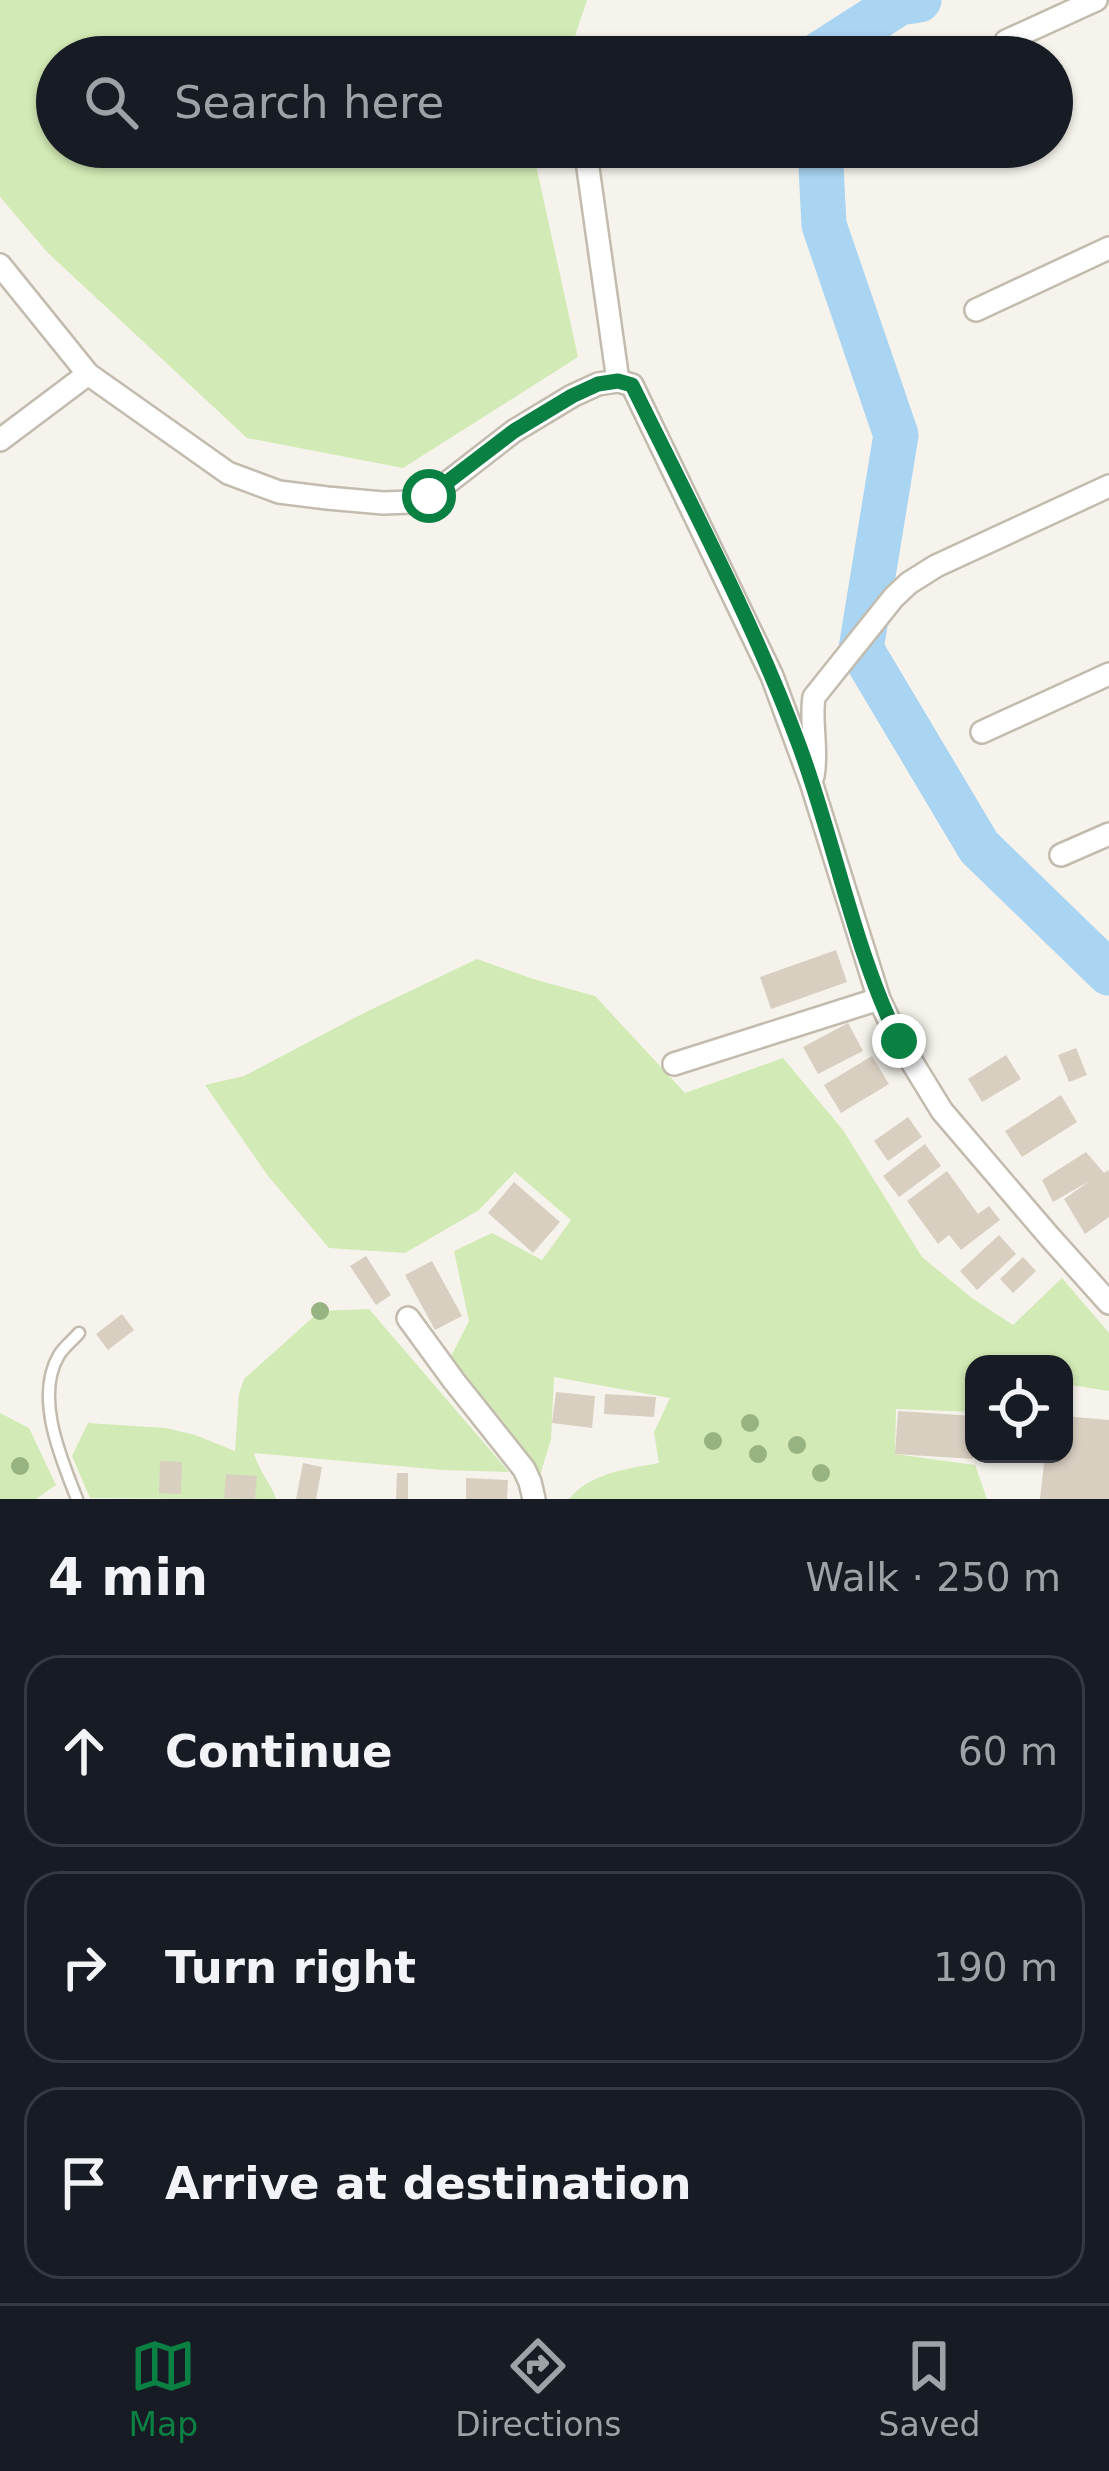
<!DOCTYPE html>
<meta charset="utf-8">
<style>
body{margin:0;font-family:"DejaVu Sans",sans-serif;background:#20242c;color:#f1f3f6}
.controls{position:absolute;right:36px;bottom:36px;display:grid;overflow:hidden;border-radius:24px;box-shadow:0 3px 9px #0004}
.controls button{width:108px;height:108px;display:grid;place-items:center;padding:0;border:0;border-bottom:3px solid #363941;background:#171b24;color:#f1f3f6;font:60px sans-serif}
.stop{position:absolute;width:36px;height:36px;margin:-27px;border:9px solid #0b8043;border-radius:50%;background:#fff}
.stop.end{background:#0b8043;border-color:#fff;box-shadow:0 3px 12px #0008}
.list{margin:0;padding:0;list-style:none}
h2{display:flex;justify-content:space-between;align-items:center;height:156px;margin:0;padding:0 48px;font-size:51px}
h2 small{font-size:39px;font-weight:400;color:#9ea1a6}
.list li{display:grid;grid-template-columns:78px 1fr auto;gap:36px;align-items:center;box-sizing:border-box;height:192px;margin:0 24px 24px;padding:0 24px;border:3px solid #363941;border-radius:36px}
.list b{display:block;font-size:45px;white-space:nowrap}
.list em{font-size:39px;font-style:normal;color:#9ea1a6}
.icon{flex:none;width:66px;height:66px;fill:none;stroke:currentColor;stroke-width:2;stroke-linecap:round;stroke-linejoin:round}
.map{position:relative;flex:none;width:1109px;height:1499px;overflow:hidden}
.search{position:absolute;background:#171b24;box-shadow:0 3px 9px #0004;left:36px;right:36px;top:36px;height:132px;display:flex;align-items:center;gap:30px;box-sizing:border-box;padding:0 42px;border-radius:66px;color:#9ea1a6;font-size:45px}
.sheet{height:804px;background:#171b24}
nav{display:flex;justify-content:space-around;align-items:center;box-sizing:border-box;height:168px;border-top:3px solid #363941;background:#171b24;font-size:33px;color:#9ea1a6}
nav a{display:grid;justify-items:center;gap:6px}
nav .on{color:#0b8043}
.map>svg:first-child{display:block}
.green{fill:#d2eab5}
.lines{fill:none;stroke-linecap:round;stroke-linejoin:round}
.river{stroke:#a9d4f2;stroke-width:45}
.building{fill:#d8cfc1}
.lane-casing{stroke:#c2bbae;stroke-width:15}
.street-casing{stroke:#c2bbae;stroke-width:26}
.lane{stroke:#fff;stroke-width:10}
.street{stroke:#fff;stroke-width:21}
.tree{fill:#97b381}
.route{stroke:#0b8043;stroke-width:15}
</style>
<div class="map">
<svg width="1109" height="1499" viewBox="0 0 1109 1499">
<rect width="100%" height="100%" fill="#f6f3ec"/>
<path class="green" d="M 0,0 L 587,0 L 568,57 L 57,57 L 57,147 L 537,147 L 534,156 L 578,357 L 403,468 L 247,438 L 48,253 L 0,197 Z
M 477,959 L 533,979 L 595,996 L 685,1093 L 783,1058 L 843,1130 L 922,1257 L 972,1298 L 1013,1325 L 1062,1278 L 1109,1333 L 1109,1391 L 1064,1384 L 1064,1364 L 974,1364 L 974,1412 L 896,1409 L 895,1454 L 975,1465 L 987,1499 L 569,1499 C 590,1473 627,1469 659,1463 L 654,1432 L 670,1398 L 554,1377 L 551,1439 L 535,1492 L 447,1364 L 469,1321 L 454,1251 L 492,1233 L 542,1260 L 571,1220 L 515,1172 L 479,1210 L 405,1253 L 329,1248 L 268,1176 L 205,1085 L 244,1076 L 362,1014 Z
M 369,1309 L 509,1472 L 443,1470 L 254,1453 C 258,1470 271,1483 276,1499 L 90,1498 L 72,1456 L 88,1423 L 166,1428 L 195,1435 L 235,1451 L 239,1394 L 244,1379 L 320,1311 Z
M 0,1413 L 29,1428 L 56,1485 L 36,1499 L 0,1499 Z"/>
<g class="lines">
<path class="river" d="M 815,57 L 899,3 L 919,0
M 820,147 L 824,225 L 896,435 L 861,649 L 979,847 L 1109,973"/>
</g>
<path class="building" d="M 836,950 L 847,982 L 771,1009 L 760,977 Z
M 848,1023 L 863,1051 L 818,1074 L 803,1047 Z
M 1076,1048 L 1087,1075 L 1069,1082 L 1058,1055 Z
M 1006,1055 L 1021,1079 L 982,1102 L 968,1079 Z
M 872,1056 L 889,1084 L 841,1113 L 824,1085 Z
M 1061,1095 L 1077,1122 L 1022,1157 L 1005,1131 Z
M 908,1117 L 922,1137 L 888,1161 L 874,1141 Z
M 925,1144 L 941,1166 L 899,1197 L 883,1176 Z
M 1086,1152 L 1104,1173 L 1108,1170 L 1109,1173 L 1109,1217 L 1085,1234 L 1064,1199 L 1091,1180 L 1053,1202 L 1042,1180 Z
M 947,1171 L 978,1214 L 989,1206 L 1000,1220 L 961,1250 L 949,1235 L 938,1244 L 907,1201 Z
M 514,1182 L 560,1222 L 533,1253 L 488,1213 Z
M 999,1235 L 1016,1254 L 977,1290 L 960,1271 Z
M 366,1256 L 391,1295 L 376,1305 L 350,1266 Z
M 1023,1257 L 1036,1271 L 1013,1293 L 1000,1279 Z
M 432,1261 L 462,1316 L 435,1330 L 405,1275 Z
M 122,1314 L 134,1330 L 108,1350 L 96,1334 Z
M 556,1392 L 595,1396 L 592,1428 L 552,1423 Z
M 605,1394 L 656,1397 L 654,1417 L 604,1414 Z
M 898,1411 L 974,1416 L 973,1459 L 895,1454 Z
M 1064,1416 L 1109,1420 L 1109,1499 L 1040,1499 L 1045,1454 L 1064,1454 Z
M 160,1461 L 182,1462 L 181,1494 L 159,1493 Z
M 303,1463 L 322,1467 L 316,1499 L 296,1499 Z
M 397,1473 L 408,1473 L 408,1499 L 396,1499 Z
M 226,1474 L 257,1476 L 255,1499 L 224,1498 Z
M 466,1478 L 508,1480 L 507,1499 L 466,1499 Z"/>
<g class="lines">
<g class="lane-casing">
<path id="lane" d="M 77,1499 C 61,1458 34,1397 59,1355 C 64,1347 73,1340 79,1333"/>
</g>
<g class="street-casing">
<path id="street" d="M 1006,41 L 1096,0
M 572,55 L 572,57
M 585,147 L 618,381
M 0,265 L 88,374 L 228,473 L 279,492 L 327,498 L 383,503 L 412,502 L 429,497 L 514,431 L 572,396 L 598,384 L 618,381 L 632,385 L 772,676 L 811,782 L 879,999 L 899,1041 L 942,1111 L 1048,1235 L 1109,1303
M 976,310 L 1109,248
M 0,440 L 88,374
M 982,732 L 1109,674
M 813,776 C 818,749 810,723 814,697 L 894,597 L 909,583 L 936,566 L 1109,486
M 1061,855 L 1109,834
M 674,1064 L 879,999
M 408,1318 L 454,1381 L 524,1469 L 530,1482 L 534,1499"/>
</g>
<use href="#lane" class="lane"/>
<use href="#street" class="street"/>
</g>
<g class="tree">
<circle cx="320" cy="1311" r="9"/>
<circle cx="750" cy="1423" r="9"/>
<circle cx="713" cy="1441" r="9"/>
<circle cx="797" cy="1445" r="9"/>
<circle cx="758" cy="1454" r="9"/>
<circle cx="20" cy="1466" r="9"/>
<circle cx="821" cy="1473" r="9"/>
</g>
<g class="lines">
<path class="route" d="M 429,496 L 514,431 L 572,396 L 598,384 L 618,381 L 632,385 C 690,503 753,621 799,745 C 835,842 853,947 899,1041"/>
</g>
</svg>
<div class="controls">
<button><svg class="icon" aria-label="locate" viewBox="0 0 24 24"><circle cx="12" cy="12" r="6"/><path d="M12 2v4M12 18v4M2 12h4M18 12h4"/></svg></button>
</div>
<div class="stop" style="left:429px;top:496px"></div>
<div class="stop end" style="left:899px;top:1041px"></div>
<div class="search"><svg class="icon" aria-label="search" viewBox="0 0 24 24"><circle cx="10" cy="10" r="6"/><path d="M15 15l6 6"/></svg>Search here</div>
</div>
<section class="sheet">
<h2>4 min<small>Walk · 250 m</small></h2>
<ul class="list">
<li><svg class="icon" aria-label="ahead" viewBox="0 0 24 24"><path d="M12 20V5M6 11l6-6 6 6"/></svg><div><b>Continue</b></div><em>60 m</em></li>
<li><svg class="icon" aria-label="right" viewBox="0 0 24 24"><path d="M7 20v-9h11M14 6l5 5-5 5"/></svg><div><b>Turn right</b></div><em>190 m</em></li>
<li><svg class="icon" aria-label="arrive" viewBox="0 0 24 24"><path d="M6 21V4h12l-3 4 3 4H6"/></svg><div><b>Arrive at destination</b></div></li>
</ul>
</section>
<nav>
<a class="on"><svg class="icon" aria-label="map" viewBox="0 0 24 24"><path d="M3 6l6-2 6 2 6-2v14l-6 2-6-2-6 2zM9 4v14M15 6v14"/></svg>Map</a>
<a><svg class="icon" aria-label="directions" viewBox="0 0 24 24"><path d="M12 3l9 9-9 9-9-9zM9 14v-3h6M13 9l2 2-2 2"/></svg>Directions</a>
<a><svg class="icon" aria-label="saved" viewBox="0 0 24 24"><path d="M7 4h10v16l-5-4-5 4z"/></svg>Saved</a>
</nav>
